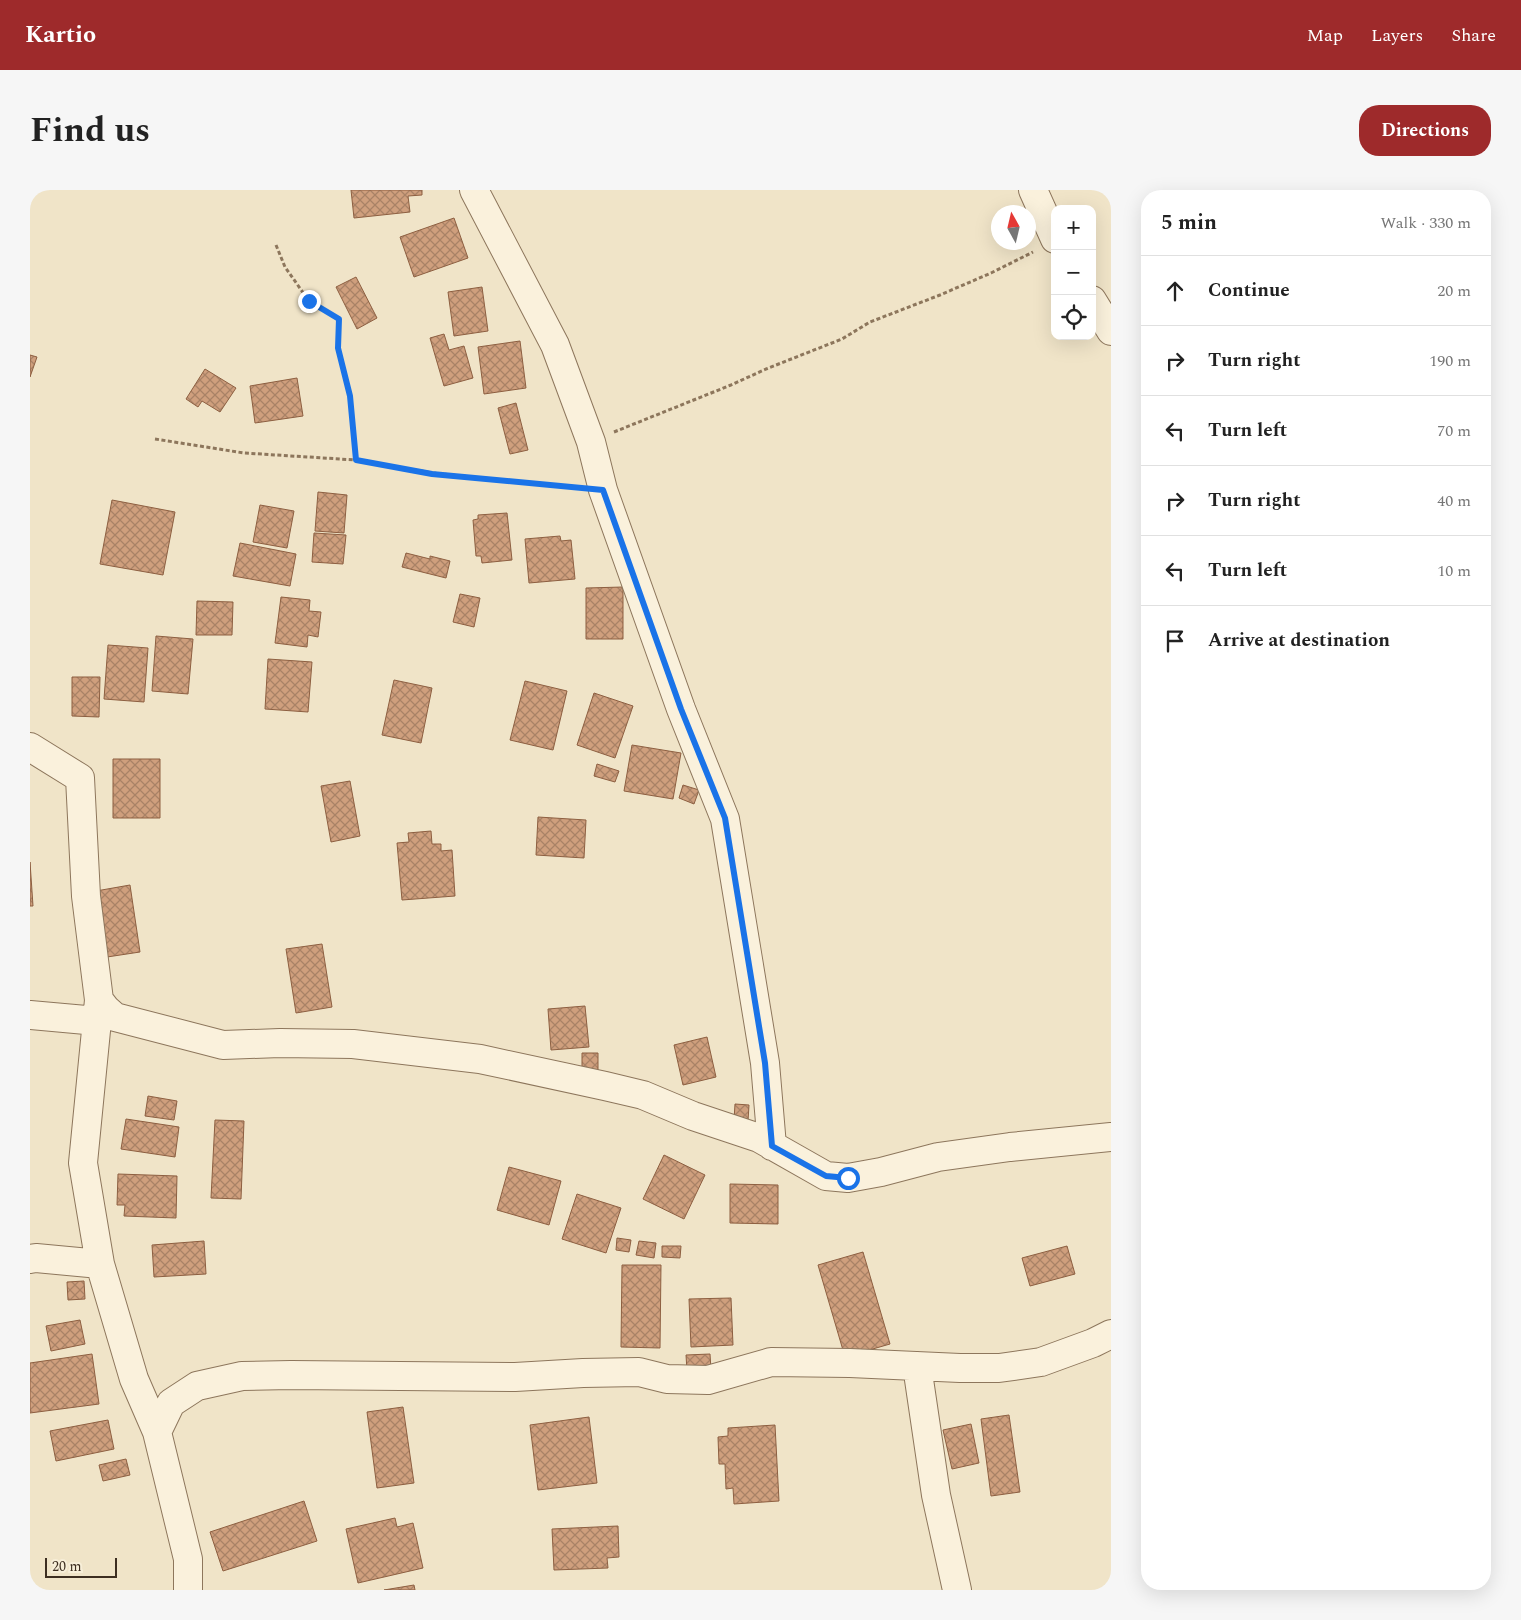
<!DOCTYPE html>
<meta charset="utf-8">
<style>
body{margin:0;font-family:Spectral,serif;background:#f6f6f6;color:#222}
.controls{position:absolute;right:15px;top:15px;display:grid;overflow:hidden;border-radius:10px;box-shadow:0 5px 20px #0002}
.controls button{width:45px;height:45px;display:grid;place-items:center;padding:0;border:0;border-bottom:1px solid #e0e0e0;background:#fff;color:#222;font:25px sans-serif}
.compass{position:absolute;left:961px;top:15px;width:45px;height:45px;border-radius:50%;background:#fff;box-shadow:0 5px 20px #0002;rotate:352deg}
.scale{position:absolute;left:15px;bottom:12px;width:72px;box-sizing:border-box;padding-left:5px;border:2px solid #3d2e20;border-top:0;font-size:14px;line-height:18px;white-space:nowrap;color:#3d2e20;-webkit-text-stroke:4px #f7eed8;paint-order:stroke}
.stop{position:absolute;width:15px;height:15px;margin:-11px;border:4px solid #1a73e8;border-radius:50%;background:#fff}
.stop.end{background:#1a73e8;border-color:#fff;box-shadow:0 1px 5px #0008}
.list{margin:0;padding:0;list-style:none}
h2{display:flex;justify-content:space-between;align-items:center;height:65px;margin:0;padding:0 20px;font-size:21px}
h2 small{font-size:16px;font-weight:400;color:#767676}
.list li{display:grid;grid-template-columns:32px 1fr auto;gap:15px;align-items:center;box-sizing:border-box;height:70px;padding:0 20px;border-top:1px solid #e0e0e0}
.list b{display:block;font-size:19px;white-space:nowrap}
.list em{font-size:16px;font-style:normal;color:#767676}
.icon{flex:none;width:28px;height:28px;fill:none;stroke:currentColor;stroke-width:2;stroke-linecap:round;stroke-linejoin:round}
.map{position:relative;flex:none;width:1081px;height:1400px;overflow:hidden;border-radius:20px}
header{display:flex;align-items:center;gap:30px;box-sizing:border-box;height:70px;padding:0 25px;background:#9e2a2b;color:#fff}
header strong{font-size:24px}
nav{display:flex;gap:28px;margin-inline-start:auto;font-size:18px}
.intro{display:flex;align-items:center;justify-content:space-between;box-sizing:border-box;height:120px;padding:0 30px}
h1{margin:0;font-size:35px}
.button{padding:12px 22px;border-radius:20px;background:#9e2a2b;color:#fff;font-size:18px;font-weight:700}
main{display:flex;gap:30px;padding:0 30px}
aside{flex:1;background:#fff;border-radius:20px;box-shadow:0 5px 20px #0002}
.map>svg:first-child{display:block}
.building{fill:url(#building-cross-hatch);stroke:#8d5f41}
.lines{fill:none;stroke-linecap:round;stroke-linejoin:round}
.minor-casing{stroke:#8d765c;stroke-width:30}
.path{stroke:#8d765c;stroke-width:3;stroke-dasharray:4 2.5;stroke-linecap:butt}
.minor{stroke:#faf1dc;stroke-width:28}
.route{stroke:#1a73e8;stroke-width:6}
</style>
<header>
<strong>Kartio</strong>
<nav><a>Map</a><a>Layers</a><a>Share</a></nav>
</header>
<div class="intro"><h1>Find us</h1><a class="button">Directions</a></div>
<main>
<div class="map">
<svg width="1081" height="1400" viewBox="0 0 1081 1400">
<defs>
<pattern id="building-cross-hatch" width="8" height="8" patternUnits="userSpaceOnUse" patternTransform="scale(1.25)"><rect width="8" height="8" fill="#cf9f7d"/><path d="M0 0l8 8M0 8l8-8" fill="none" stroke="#a98266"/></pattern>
</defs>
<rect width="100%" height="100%" fill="#f0e4c8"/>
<path class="building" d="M 321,0 L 392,0 L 392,5 L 378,6 L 380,22 L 324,28 Z
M 424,28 L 438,68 L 384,87 L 370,47 Z
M 326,87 L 347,128 L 327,139 L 306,97 Z
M 452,97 L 458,141 L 424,146 L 418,102 Z
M 414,144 L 419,160 L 434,156 L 443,188 L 414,196 L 400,148 Z
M 490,151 L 496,198 L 454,204 L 448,157 Z
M 0,165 L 7,167 L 0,187 Z
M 175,179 L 206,198 L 190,222 L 172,211 L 168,217 L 156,209 Z
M 267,188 L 273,226 L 225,233 L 220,196 Z
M 486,213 L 498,260 L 480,264 L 468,218 Z
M 288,302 L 317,305 L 314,343 L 285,341 Z
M 82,310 L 145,322 L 133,385 L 70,374 Z
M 230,315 L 264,321 L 257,358 L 223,352 Z
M 477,323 L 482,370 L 452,373 L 451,366 L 446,366 L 443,330 L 448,329 L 448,325 Z
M 284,343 L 316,345 L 313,374 L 282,372 Z
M 530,346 L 531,351 L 541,350 L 545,389 L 499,393 L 495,349 Z
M 210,353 L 266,364 L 260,396 L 203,386 Z
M 376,363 L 400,369 L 400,366 L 420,371 L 416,388 L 372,377 Z
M 593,397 L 593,449 L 556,449 L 556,398 Z
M 430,404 L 450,408 L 444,437 L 423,432 Z
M 251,407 L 280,410 L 279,421 L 291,422 L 288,447 L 278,445 L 277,457 L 245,453 Z
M 167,411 L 203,412 L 202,445 L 166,445 Z
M 126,446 L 163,449 L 158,504 L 122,501 Z
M 78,455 L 118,458 L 114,512 L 74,509 Z
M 238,469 L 282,472 L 278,522 L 235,519 Z
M 42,487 L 70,487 L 69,527 L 42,526 Z
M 364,490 L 402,498 L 391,553 L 352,545 Z
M 495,491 L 537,501 L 523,560 L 480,550 Z
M 564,503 L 603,516 L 585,568 L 547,555 Z
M 602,555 L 651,563 L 643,609 L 594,601 Z
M 83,569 L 130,569 L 130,628 L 83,628 Z
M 567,574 L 589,581 L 585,592 L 564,586 Z
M 320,591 L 330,646 L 301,652 L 291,596 Z
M 653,595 L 669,600 L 664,614 L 649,608 Z
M 508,627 L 556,630 L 554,668 L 506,665 Z
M 401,641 L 402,654 L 411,654 L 411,661 L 422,660 L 425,706 L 372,710 L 367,653 L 379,652 L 378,643 Z
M 0,672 L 3,716 L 0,716 Z
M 100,695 L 110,762 L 77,767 L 66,701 Z
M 292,754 L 302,817 L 266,823 L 256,759 Z
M 555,816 L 559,857 L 521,860 L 518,819 Z
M 677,847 L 686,887 L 653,895 L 644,855 Z
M 552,863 L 568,863 L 568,885 L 552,885 Z
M 118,906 L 147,911 L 144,930 L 115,926 Z
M 705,914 L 719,915 L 718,931 L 704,930 Z
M 96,929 L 149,937 L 145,967 L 91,959 Z
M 185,930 L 214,931 L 211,1009 L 181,1008 Z
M 634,965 L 675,985 L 654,1029 L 613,1009 Z
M 479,977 L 531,991 L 519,1035 L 467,1020 Z
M 88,984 L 147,986 L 146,1028 L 94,1026 L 95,1015 L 87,1015 Z
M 700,994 L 748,995 L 748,1034 L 700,1033 Z
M 547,1004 L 591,1018 L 576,1063 L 532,1049 Z
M 587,1048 L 601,1050 L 599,1062 L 586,1060 Z
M 174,1051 L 176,1084 L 124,1087 L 122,1055 Z
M 609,1051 L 626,1053 L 624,1068 L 606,1065 Z
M 632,1056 L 651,1056 L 650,1068 L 632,1067 Z
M 1037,1056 L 1045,1084 L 1000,1096 L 992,1068 Z
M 833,1062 L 860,1154 L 815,1167 L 788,1075 Z
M 592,1075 L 631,1075 L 630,1158 L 591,1157 Z
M 54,1091 L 55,1109 L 38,1110 L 37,1092 Z
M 701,1108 L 703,1155 L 661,1157 L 659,1109 Z
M 50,1130 L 55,1154 L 21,1161 L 16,1136 Z
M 62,1164 L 69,1214 L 0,1223 L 0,1173 Z
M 680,1164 L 681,1180 L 657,1181 L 656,1165 Z
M 373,1217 L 384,1293 L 347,1298 L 337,1222 Z
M 979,1225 L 990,1302 L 961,1306 L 951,1229 Z
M 559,1227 L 567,1293 L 508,1300 L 500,1235 Z
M 78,1230 L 84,1259 L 26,1271 L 20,1241 Z
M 941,1234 L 949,1273 L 922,1279 L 913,1240 Z
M 745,1235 L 749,1311 L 704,1314 L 703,1298 L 696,1299 L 695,1274 L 689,1274 L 688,1247 L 698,1246 L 698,1238 Z
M 96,1269 L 100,1285 L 73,1291 L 69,1275 Z
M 274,1311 L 287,1351 L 193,1381 L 180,1342 Z
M 365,1328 L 367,1337 L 383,1333 L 393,1378 L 328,1393 L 316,1339 Z
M 588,1336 L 589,1367 L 577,1368 L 578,1378 L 524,1380 L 522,1339 Z
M 384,1395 L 385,1400 L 354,1400 Z"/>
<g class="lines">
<g class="minor-casing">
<path id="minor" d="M 444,0 L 525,155 L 561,252 L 573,300 L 651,519 L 695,629 L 735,873 L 742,956
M 1003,0 L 1025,49
M 1062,110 L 1081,141
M 0,557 L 50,588 L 56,706 L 69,810 L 76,819 L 85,827 L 193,855 L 250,853 L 323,854 L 450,869 L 575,896 L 613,905 L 663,926 L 729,948 L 796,986 L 818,988 L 851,982 L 908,967 L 980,957 L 1081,947
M 69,810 L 53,973 L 70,1074 L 104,1189 L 127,1242
M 0,825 L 67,831
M 0,1069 L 6,1068 L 70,1074
M 887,1176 L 906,1305 L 927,1400
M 158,1400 L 158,1369 L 127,1242 L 141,1213 L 167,1196 L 212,1186 L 261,1185 L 485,1187 L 553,1183 L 609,1182 L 637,1189 L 678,1190 L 741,1172 L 820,1173 L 930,1178 L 969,1178 L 1011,1172 L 1063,1153 L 1081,1144"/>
</g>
<path class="path" d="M 246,55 L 255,77 L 279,111 L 309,129 L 308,158 L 320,206 L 326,270
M 584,242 L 701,195 L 736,179 L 812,149 L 840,132 L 910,105 L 961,83 L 1003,62
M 125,249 L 214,263 L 326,270 L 403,283 L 545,298"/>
<use href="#minor" class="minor"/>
</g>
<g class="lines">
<path class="route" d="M 279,111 L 309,129 L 308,158 L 320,206 L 326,270 L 402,284 L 573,300 L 651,519 L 695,628 L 735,873 L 742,956 L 796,986 L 818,988"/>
</g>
</svg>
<div class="controls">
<button>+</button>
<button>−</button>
<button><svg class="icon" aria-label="locate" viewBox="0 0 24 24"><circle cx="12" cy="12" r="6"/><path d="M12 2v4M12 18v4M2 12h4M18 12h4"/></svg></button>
</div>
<svg class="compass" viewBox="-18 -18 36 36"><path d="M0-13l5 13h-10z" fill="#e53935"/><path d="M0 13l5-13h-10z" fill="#767676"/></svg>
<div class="scale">20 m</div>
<div class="stop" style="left:818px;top:988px"></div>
<div class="stop end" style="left:279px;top:111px"></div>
</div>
<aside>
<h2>5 min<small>Walk · 330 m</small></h2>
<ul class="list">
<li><svg class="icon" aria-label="ahead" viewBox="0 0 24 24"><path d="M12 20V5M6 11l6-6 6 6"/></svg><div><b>Continue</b></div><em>20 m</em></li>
<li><svg class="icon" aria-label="right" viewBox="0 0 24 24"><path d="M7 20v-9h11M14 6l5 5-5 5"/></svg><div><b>Turn right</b></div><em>190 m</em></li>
<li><svg class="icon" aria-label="left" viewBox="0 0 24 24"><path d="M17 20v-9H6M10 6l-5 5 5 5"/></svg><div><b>Turn left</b></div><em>70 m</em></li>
<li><svg class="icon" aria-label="right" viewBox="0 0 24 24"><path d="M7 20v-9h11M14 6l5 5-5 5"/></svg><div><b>Turn right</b></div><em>40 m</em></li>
<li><svg class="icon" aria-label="left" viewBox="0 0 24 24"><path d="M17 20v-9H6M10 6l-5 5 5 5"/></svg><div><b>Turn left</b></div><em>10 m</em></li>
<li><svg class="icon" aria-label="arrive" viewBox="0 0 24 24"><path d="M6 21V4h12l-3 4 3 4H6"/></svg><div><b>Arrive at destination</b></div></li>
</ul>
</aside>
</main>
